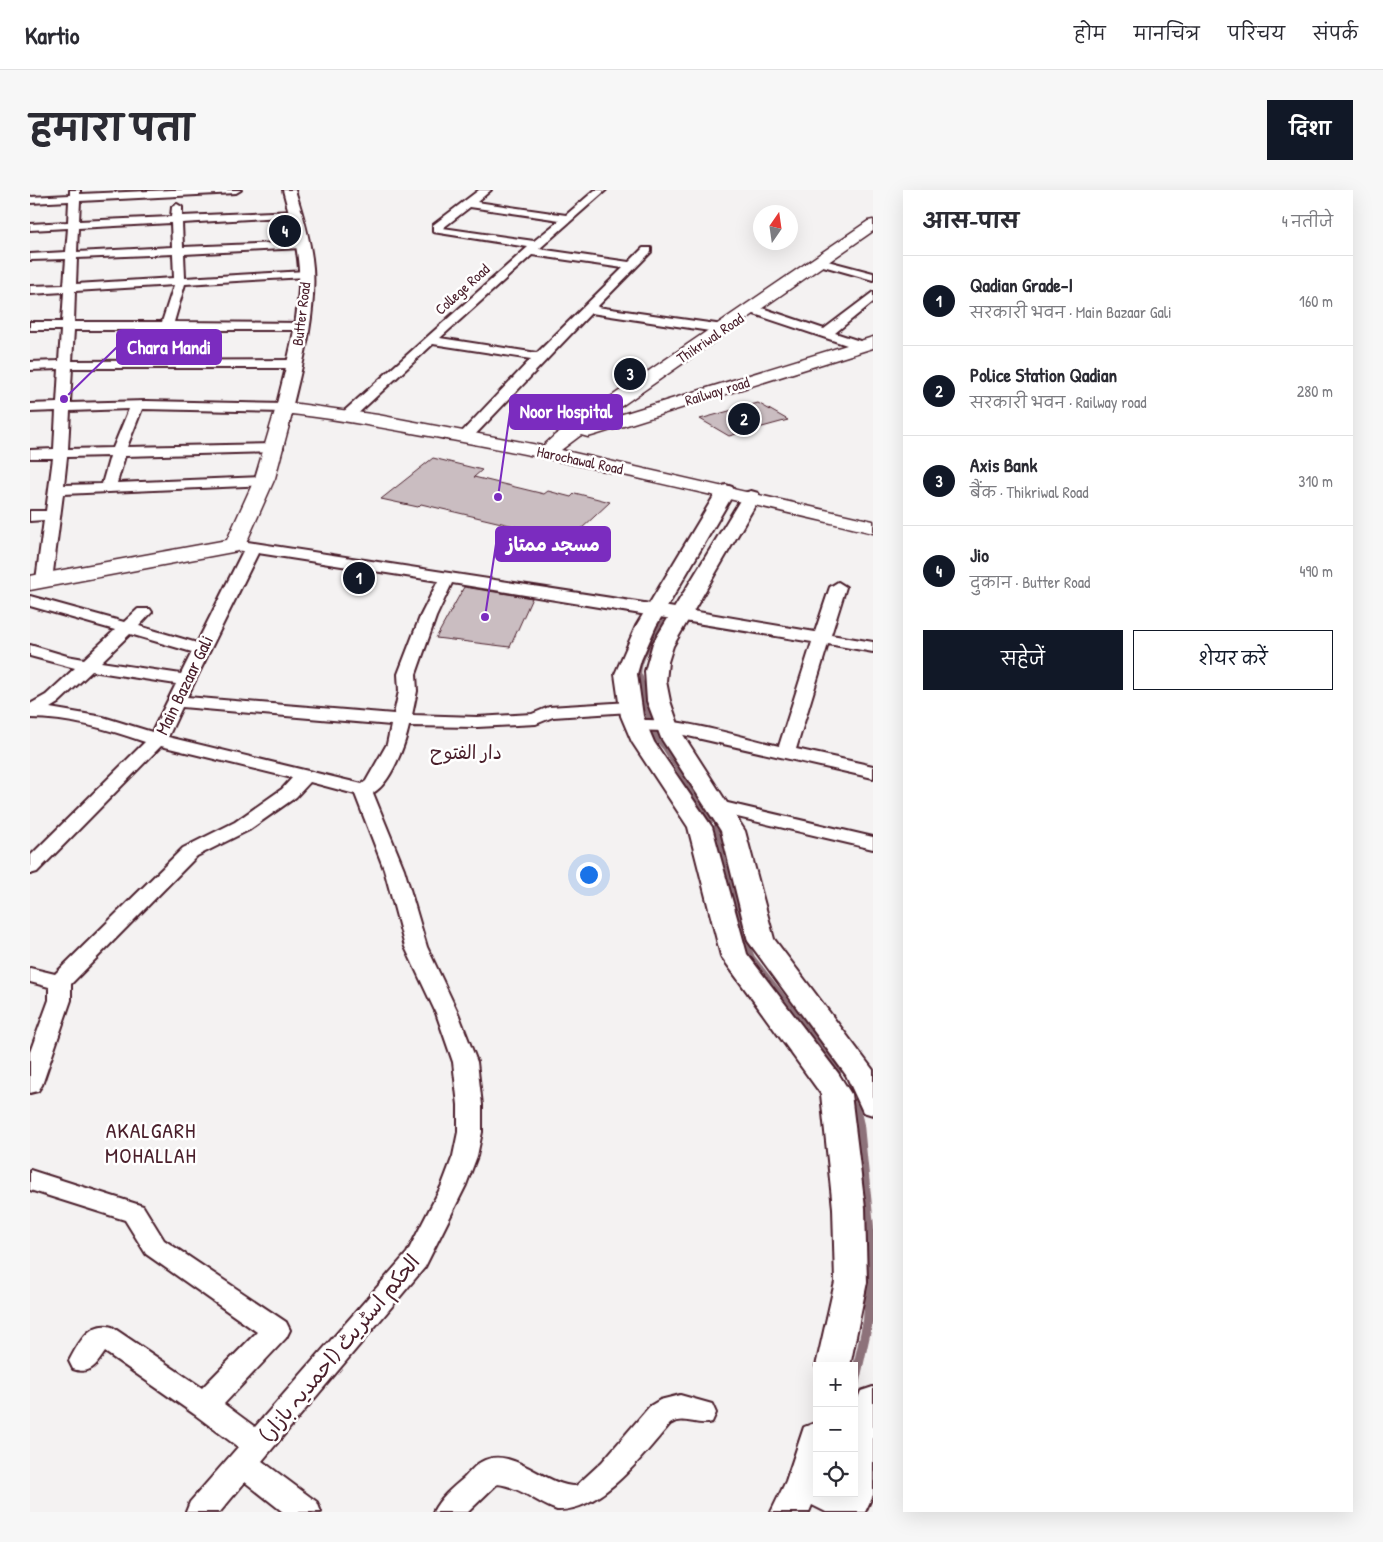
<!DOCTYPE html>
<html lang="hi">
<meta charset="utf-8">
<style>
body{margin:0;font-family:"Patrick Hand","Playpen Sans Arabic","Playpen Sans Deva",sans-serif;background:#f7f7f7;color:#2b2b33}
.controls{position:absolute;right:15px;bottom:15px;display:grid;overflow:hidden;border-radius:0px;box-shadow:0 5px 20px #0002}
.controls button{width:45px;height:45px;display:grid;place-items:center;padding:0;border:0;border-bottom:1px solid #e1e1e2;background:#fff;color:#2b2b33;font:25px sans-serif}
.compass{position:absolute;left:723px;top:15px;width:45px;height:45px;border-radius:50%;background:#fff;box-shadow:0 5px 20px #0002;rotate:13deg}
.you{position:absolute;left:558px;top:684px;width:18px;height:18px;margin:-12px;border:4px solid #fff;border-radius:50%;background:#1a73e8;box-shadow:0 0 0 8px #1a73e833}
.badge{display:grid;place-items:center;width:32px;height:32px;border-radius:50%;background:#111827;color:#fff;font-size:16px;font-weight:700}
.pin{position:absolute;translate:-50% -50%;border:2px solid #fff;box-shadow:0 1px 5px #0006}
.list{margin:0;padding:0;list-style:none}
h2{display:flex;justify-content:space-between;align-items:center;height:65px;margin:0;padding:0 20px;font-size:21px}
h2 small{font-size:16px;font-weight:400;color:#7c7c81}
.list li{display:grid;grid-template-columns:32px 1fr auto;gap:15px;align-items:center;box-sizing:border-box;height:90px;padding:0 20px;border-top:1px solid #e1e1e2}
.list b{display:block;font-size:19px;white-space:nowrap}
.list p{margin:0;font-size:16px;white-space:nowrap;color:#7c7c81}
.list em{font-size:16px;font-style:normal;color:#7c7c81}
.actions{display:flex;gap:10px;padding:15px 20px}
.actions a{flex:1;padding:11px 0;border:1px solid #111827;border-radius:0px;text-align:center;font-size:18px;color:#111827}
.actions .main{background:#111827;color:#fff}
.icon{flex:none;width:28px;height:28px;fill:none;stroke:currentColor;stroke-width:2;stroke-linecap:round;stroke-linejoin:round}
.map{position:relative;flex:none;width:843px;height:1322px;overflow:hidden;border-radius:0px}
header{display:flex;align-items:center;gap:30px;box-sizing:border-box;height:70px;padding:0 25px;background:#fff;border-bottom:1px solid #e1e1e2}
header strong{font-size:24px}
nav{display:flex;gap:28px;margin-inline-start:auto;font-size:18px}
.intro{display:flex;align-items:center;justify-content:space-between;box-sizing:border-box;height:120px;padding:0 30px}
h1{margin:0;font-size:35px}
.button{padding:12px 22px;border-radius:0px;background:#111827;color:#fff;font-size:18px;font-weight:700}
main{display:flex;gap:30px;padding:0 30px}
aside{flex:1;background:#fff;border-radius:0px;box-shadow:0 5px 20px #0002}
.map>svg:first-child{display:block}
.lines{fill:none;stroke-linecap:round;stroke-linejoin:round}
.stream-far2{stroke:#8d727a;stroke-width:5.5}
.stream-far1{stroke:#8d727a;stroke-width:8}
.stream{stroke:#8d727a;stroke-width:10}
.building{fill:#cabdc1;stroke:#4a1f2b}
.minor-casing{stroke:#4a1f2b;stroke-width:4}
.tertiary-casing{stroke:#4a1f2b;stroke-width:4}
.secondary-casing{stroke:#4a1f2b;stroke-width:3}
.minor{fill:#fff;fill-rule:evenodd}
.tertiary{fill:#fff;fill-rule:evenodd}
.secondary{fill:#fff;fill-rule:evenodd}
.labels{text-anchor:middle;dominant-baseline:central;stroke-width:5;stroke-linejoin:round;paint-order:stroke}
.far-street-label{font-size:15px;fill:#4a1f2b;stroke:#fff}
.street-label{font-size:18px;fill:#4a1f2b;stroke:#fff}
.neighbourhood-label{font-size:19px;fill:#4a1f2b;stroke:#fff}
.near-street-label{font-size:21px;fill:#4a1f2b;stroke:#fff}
.near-neighbourhood-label{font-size:22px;letter-spacing:1px;fill:#4a1f2b;stroke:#fff}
.leader{fill:none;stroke:#7b2cbf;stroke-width:2}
.callout-dot{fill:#7b2cbf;stroke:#fff;stroke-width:2}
.callout{fill:#7b2cbf;stroke:#7b2cbf;stroke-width:2}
.callout-label{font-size:19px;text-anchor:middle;font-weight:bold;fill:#fff}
</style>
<header>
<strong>Kartio</strong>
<nav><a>होम</a><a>मानचित्र</a><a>परिचय</a><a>संपर्क</a></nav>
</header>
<div class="intro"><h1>हमारा पता</h1><a class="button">दिशा</a></div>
<main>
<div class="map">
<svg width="843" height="1322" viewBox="0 0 843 1322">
<rect width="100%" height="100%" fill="#f4f2f2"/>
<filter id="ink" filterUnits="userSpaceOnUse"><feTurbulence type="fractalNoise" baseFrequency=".02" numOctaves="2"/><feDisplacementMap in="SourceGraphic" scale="10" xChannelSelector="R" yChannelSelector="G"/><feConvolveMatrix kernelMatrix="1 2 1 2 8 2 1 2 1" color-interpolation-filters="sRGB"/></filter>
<g filter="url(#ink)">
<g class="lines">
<path class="stream-far2" d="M 609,489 C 605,472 624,447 632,431"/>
<path class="stream-far1" d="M 609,488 L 618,529
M 623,542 L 636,557 L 681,629
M 686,639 L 710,739 L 721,768 L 786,851"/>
<path class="stream" d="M 785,849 L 808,879
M 820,898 L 829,935 L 842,1067 L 838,1131 L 824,1195"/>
</g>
<path class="building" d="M 728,213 L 758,230 L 699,246 L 670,229 Z
M 403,268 L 452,280 L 444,287 L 514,304 L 518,301 L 541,307 L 545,303 L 580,312 L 520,368 L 483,358 L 501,340 L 391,314 L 388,317 L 351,309 Z
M 434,397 L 502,408 L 480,457 L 406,448 Z"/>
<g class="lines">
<g class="minor-casing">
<path id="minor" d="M 40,0 L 50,0 L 50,4 L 142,0 L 211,0 L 206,3 L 50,11 L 49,31 L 141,27 L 142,17 L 147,14 L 152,17 L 152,26 L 266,21 L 271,24 L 270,26 L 152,33 L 153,57 L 271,52 L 277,55 L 271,58 L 154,64 L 155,88 L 276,81 L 282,84 L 276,87 L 155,94 L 144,132 L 274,133 L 276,136 L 274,139 L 270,140 L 44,140 L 42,171 L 265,170 L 271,174 L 265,178 L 42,178 L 40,213 L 116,211 L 254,214 L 261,218 L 254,222 L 112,219 L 97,257 L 246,254 L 253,258 L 246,262 L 95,266 L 87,293 L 235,287 L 242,291 L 235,295 L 33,304 L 22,390 L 14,395 L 6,390 L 14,330 L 0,331 L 0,321 L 16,321 L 23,268 L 0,268 L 0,260 L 24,259 L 26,221 L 0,222 L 0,214 L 27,213 L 29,179 L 0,180 L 0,172 L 29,171 L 31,140 L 0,140 L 0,132 L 32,132 L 34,102 L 0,104 L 0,96 L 34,95 L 36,69 L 0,70 L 0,64 L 36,62 L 38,38 L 0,40 L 0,34 L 38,32 L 39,11 L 0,13 L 0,7 L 40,5 ZM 141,33 L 142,57 L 47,62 L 48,38 ZM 143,64 L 144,88 L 46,94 L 47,68 ZM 144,95 L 132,132 L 44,132 L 45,101 ZM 99,219 L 83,258 L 38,259 L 40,221 ZM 80,266 L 72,294 L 34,295 L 37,267 Z
M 449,0 L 461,0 L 447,12 L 536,25 L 565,0 L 576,0 L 509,59 L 599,72 L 613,58 L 621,58 L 621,62 L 567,117 L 693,135 L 699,139 L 693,143 L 561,123 L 440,250 L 435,251 L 428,247 L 430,244 L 501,169 L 403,154 L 322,229 L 312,229 L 310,226 L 312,223 L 498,57 L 403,42 L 403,35 ZM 440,17 L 530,30 L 504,51 L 413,38 ZM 502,65 L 593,78 L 507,163 L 410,148 Z
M 790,69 L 843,83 L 843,90 L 786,74 L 786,70 Z
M 843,102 L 843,112 L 805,143 L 836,153 L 838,156 L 836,159 L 832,160 L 718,122 L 716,119 L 718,116 L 726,116 L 794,139 Z
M 205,350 L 627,415 L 785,442 L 800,397 L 808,392 L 816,397 L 801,445 L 843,452 L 843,462 L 798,454 L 766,559 L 843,576 L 843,588 L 636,541 L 599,540 L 596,536 L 599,532 C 635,523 711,547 749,556 L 782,452 L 422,393 L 406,427 L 386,484 L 387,501 L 382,525 L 447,527 L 502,524 L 519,517 L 600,512 L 606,513 L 609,517 L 606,521 L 600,522 L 523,527 L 506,534 L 447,537 L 379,536 C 375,555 361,593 343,603 L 374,679 L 397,757 L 428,823 L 447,872 L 452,915 L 452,942 L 447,966 L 436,995 L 395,1077 L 232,1271 L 287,1312 L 291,1322 L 253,1322 L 215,1292 L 190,1322 L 156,1322 L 160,1312 L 208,1257 L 164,1224 L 75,1162 C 66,1175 61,1185 43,1179 L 39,1171 C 48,1154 60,1130 82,1137 L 172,1198 L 227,1142 L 116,1064 L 95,1030 L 0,1000 L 0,980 L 113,1016 L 134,1050 L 256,1132 L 260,1140 L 256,1148 L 194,1214 L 225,1237 L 377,1063 L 412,995 L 423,966 L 428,942 L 428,915 L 423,872 L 406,823 L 375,757 L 354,679 L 325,604 L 280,592 L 266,607 L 219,640 L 167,666 L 41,794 L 41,810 L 12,895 L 8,901 L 0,903 L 0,862 L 19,810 L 19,797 L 0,792 L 0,778 L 25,784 L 153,658 L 205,632 L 252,599 L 262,588 L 131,556 L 7,682 L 0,684 L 0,666 L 115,552 C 77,539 40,528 0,528 L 0,514 L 16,505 L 45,478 L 0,466 L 0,455 L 37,466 L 54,469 L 85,440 L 0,416 L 0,406 L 94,432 L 108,419 L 120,419 L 122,422 L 109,436 L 167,453 L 213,361 L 200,358 L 197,355 ZM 228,363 L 408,391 L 390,427 L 368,484 L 369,501 L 364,524 L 157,507 ZM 100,444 L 162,462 L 151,484 L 71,472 ZM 62,481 L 146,494 L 122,542 L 73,527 L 20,518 L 28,513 ZM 152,517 L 361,535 L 357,554 L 336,591 L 332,594 L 138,547 Z
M 689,611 L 843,647 L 843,659 L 682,621 L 679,617 L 682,613 Z
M 650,1205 L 682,1214 L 686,1223 L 682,1232 C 667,1237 654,1225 640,1234 C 615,1263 572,1322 527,1320 C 507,1313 489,1296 467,1294 L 438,1322 L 403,1322 C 410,1308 422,1298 434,1288 C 439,1283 445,1275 451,1272 C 481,1254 516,1297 546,1296 L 572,1272 L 620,1216 L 630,1210 Z"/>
</g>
<g class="tertiary-casing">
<path id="tertiary" d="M 253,0 L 265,0 C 273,25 281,52 283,78 C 286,125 273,173 262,218 L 260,222 L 248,222 L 246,218 C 257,173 271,125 269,79 C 267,52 260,26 253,0 Z
M 696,295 L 702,297 L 705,301 L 626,436 L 611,470 L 607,484 L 613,526 L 624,552 L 682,637 L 717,764 L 808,883 L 821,904 L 835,1018 L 837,1092 L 820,1176 L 787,1176 L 787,1178 L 786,1176 L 805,1092 L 803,1018 L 791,904 L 691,766 L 658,637 L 602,552 L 591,526 L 585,484 L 606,436 L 687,301 L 690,297 Z
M 721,301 L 728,303 L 730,307 L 643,456 L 638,472 L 636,491 L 640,511 L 650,540 L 715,641 L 744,749 L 843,880 L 843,925 L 833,922 L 816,885 L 718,751 L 691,641 L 631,548 L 617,511 L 615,481 L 623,453 L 712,307 L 714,303 Z
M 843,1197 L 843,1305 L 835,1322 L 796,1322 L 782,1315 L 779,1322 L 741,1322 L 756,1291 L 774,1237 L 787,1232 L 787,1303 L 824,1303 L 824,1218 L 831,1201 Z"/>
</g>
<g class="secondary-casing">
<path id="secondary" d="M 843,30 L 843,41 L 570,231 L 843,147 L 843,158 L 565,245 L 558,247 L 551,245 L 531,260 L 843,331 L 843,343 C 703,310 564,276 422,250 C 369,241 316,230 262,224 L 245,288 L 213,360 L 0,400 L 0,386 L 197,350 L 225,288 L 247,214 L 254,212 L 348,225 L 513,256 L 525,245 L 838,31 Z"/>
</g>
<use href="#minor" class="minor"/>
<use href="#tertiary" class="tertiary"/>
<use href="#secondary" class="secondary"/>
</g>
</g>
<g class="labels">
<g class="far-street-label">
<text transform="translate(432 99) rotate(-42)">College Road</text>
<text transform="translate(271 124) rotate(-83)">Butter Road</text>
<text transform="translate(680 148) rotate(-34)">Thikriwal Road</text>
<text transform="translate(687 201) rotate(-17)">Railway road</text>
<text transform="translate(550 270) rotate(12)">Harochawal Road</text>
</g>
<g class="street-label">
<text transform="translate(154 495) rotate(-64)">Main Bazaar Gali</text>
</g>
<g class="neighbourhood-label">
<text x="436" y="562">دار الفتوح</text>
</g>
<g class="near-street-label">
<text transform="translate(309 1158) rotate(-50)">الحکم اسٹریٹ (احمدیہ بازار)</text>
</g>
<g class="near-neighbourhood-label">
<text x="121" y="940">AKALGARH<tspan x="121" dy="25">MOHALLAH</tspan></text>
</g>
</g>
<path class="leader" d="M34 209L87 157M468 307L480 222M455 427L466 354"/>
<g class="callout-dot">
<circle cx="34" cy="209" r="5"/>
<circle cx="468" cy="307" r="5"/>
<circle cx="455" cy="427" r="5"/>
</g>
<g class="callout">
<rect x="87" y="140" width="104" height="34" rx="5"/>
<rect x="480" y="205" width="112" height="34" rx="5"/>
<rect x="466" y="337" width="114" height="34" rx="5"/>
</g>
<g class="callout-label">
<text x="139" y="164">Chara Mandi</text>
<text x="536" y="228">Noor Hospital</text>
<text x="523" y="361">مسجد ممتاز</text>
</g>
</svg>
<div class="controls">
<button>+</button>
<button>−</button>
<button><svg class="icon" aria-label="locate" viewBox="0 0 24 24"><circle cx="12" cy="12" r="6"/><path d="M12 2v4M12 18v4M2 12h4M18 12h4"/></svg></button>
</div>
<svg class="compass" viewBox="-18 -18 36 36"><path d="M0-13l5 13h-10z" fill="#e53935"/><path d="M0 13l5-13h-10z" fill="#7c7c81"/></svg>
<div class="you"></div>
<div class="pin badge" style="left:329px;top:388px">1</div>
<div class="pin badge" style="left:714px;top:229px">2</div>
<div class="pin badge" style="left:600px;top:184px">3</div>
<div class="pin badge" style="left:255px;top:41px">4</div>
</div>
<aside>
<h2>आस-पास<small>4 नतीजे</small></h2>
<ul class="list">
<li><span class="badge">1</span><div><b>Qadian Grade-I</b><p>सरकारी भवन · Main Bazaar Gali</p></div><em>160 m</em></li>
<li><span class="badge">2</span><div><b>Police Station Qadian</b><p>सरकारी भवन · Railway road</p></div><em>280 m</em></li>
<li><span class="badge">3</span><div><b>Axis Bank</b><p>बैंक · Thikriwal Road</p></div><em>310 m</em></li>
<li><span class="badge">4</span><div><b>Jio</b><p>दुकान · Butter Road</p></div><em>490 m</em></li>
</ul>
<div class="actions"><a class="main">सहेजें</a><a>शेयर करें</a></div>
</aside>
</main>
